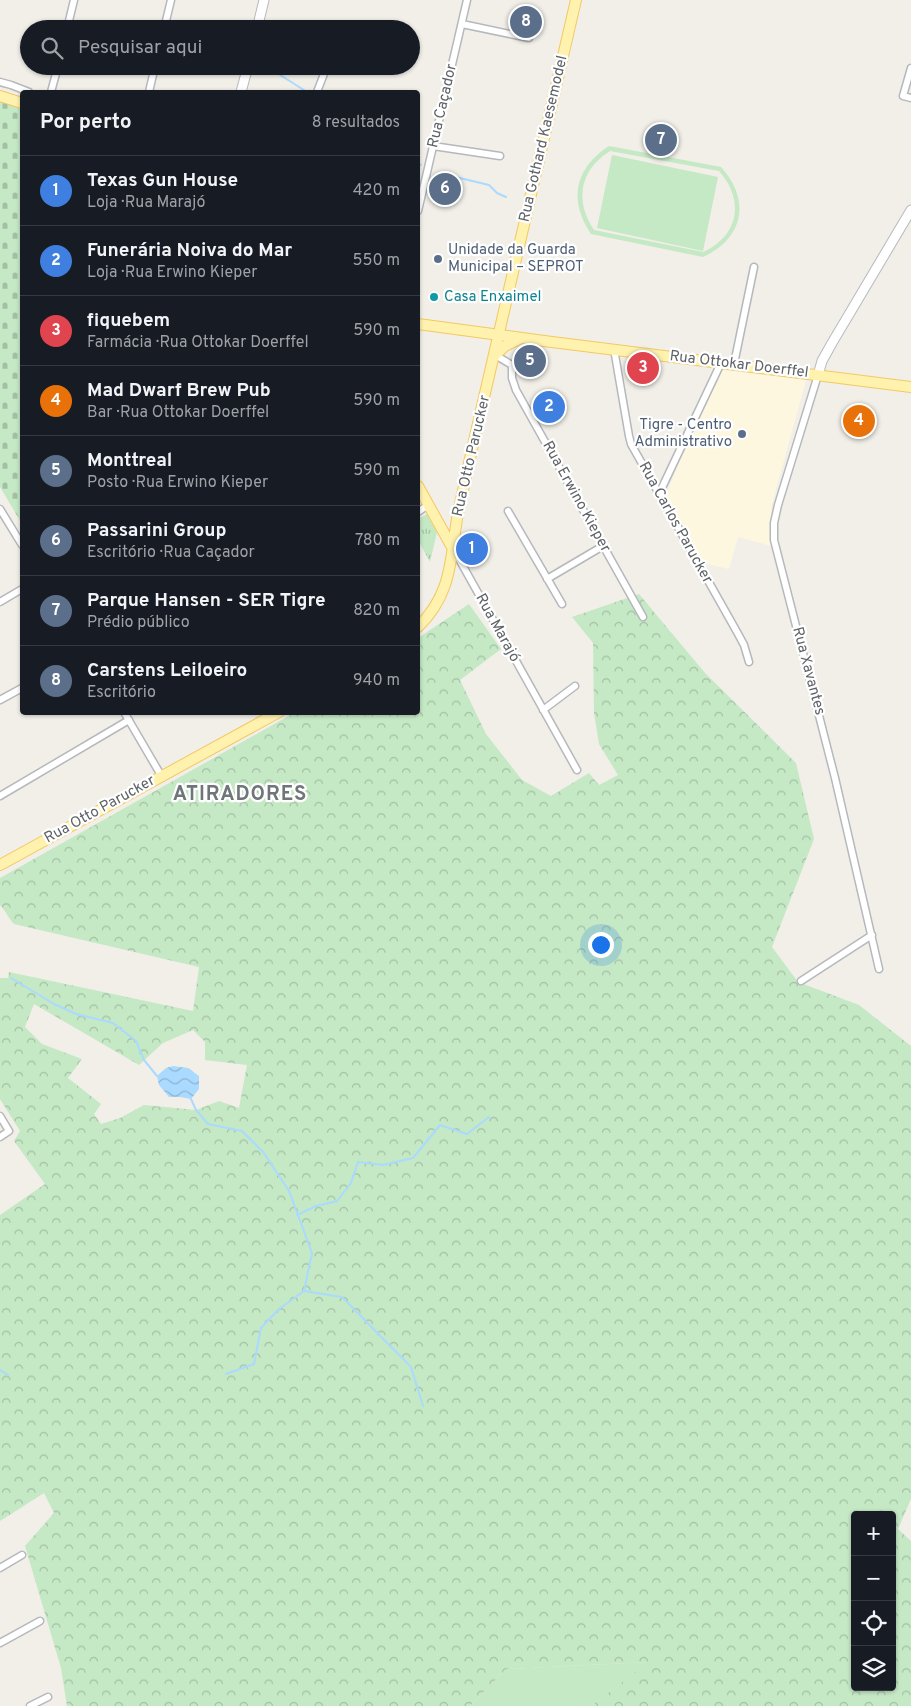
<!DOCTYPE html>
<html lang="pt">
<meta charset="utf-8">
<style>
body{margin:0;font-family:Overpass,sans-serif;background:#20242c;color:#f1f3f6}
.controls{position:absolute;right:15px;bottom:15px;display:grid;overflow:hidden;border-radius:5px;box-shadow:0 1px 4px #0004}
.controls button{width:45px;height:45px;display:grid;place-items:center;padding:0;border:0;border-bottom:1px solid #363941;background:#171b24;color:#f1f3f6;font:25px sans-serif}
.you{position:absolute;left:600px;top:944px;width:18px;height:18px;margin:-12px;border:4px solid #fff;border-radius:50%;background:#1a73e8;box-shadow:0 0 0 8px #1a73e833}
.badge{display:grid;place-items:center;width:32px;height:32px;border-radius:50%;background:#2563eb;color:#fff;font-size:16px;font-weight:700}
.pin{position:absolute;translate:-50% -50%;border:2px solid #fff;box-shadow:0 1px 5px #0006}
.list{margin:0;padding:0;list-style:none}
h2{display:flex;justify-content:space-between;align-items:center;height:65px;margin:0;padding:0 20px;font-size:21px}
h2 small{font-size:16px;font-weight:400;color:#9ea1a6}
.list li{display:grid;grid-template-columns:32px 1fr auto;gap:15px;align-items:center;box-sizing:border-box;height:70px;padding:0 20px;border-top:1px solid #363941}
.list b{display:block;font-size:19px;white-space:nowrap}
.list p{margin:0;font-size:16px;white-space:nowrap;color:#9ea1a6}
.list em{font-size:16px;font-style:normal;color:#9ea1a6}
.icon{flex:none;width:28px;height:28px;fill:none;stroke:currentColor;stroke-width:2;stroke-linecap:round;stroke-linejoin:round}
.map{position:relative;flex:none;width:911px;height:1706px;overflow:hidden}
.search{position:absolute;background:#171b24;box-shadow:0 1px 4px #0004;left:20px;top:20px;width:400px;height:55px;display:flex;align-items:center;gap:12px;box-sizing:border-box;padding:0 18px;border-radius:28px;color:#9ea1a6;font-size:19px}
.panel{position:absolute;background:#171b24;box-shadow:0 1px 4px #0004;left:20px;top:90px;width:400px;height:625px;border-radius:5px}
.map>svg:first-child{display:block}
.commercial{fill:#fef7e0}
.grass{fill:#c5e8c5;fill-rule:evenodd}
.forest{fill:url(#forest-crowns);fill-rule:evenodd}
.cemetery{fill:url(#cemetery-stones)}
.park{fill:url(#park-tufts)}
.water{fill:url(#water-waves)}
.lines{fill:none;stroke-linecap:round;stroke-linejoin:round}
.stream{stroke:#aadaff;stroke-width:2}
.street-casing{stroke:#b5b8bc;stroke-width:9}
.secondary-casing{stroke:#b6babf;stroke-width:11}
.primary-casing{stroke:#f2c960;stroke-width:12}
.street{stroke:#fff;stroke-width:6}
.secondary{stroke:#fff;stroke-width:9}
.primary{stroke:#fff2af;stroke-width:10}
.service-dot{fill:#5c6f8a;stroke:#fff;stroke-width:2}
.culture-dot{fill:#0f9aa8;stroke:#fff;stroke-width:2}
.labels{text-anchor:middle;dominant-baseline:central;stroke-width:4.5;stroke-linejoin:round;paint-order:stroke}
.street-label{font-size:15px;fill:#5f6368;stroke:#fff}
.service-label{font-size:15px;fill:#4e5e75;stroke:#fff;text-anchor:start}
.culture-label{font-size:15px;fill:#0d838f;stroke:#fff;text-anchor:start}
.district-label{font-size:20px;font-weight:bold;letter-spacing:1px;fill:#70757a;stroke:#fff}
</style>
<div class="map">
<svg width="911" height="1706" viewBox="0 0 911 1706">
<defs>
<pattern id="forest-crowns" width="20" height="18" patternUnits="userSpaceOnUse" patternTransform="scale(1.25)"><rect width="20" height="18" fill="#c5e8c5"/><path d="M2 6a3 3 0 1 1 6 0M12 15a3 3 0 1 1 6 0" fill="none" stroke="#a3c0a4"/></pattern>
<pattern id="cemetery-stones" width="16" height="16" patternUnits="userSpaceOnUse" patternTransform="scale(1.25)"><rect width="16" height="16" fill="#c5e8c5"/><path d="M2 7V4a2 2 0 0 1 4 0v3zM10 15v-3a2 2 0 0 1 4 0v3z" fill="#a3c0a4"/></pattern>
<pattern id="park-tufts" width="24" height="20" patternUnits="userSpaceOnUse" patternTransform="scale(1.25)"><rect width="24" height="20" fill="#c5e8c5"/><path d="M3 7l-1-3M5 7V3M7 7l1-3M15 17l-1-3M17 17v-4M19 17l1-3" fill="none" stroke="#a3c0a4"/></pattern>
<pattern id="water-waves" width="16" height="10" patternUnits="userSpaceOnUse" patternTransform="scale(1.25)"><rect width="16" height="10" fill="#aadaff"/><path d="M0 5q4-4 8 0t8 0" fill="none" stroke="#8eb4d2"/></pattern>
</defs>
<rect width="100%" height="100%" fill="#f1efe8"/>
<path class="commercial" d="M 723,370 L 806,380 L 772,504 L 770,525 L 771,546 L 738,537 L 729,569 L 703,563 L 668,498 L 667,492 L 718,372 Z"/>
<path class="grass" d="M 609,146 L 721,167 C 751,200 744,238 703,257 L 591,234 C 568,200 575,168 609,146 ZM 610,151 L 719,171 C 745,200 739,236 703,252 L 594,230 C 574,200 580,170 610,151 Z
M 612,155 L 718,177 L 703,251 L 597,228 Z
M 649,1662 L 591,1706 L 470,1706 L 506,1669 Z"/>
<path class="forest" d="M 639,594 L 705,673 L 796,763 L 814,839 L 772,947 L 798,982 L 859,1005 L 911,1046 L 911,1499 L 898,1529 L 911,1541 L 911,1706 L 591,1706 L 648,1662 L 506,1669 L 470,1706 L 67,1706 L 61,1668 L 25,1546 L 54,1513 L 44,1493 L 0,1521 L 0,1215 L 45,1184 L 14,1141 L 20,1131 L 0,1099 L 0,978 L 8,978 L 9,972 L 193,1011 L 199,967 L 14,924 C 8,918 6,911 0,905 L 0,878 L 294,713 L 418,712 L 418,638 L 469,604 L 501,649 L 460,680 L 486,734 L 522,780 L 551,796 L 589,773 L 599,785 L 618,775 L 599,744 L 594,713 L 593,643 L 572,617 ZM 34,1004 L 139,1065 L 163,1043 L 193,1030 L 205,1042 L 205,1060 L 247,1065 L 239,1108 L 219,1101 L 196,1110 L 144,1105 L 120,1118 L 101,1124 L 94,1114 L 101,1104 L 68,1078 L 82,1059 L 42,1044 L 25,1027 ZM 855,1515 L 892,1515 L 892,1687 L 855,1687 Z"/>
<path class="cemetery" d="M 0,101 L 22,109 L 22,524 L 0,487 Z"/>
<path class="park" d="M 427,514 L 437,532 L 430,562 L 418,540 L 418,519 Z"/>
<path class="water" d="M 173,1066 L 188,1068 L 199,1076 L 199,1089 L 191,1099 L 180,1097 L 169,1097 L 159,1085 L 157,1076 L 166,1068 Z"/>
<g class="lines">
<path class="stream" d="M 198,22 L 209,29
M 266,66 L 307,92
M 418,163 L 421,165
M 439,173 L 489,185 L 497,193 L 506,197
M 11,978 L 54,1004 L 76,1014 L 113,1023 L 136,1041 L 144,1060 L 157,1076
M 191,1099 L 196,1110 L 208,1124 L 242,1131 L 263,1152 L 289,1191 L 312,1253 L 304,1291 L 279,1309 L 261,1328 L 254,1364 L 226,1374
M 297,1215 L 316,1206 L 337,1201 L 351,1183 L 358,1162 L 383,1165 L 413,1158 L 440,1125 L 467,1134 L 489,1117
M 304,1291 L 342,1297 L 411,1367 L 423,1406
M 0,1370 L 8,1375"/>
<g class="street-casing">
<path id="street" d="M 462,24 L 529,38
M 67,29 L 74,0
M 164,29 L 171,0
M 911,68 L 903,96 L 911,98
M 0,82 L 11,85 L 29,92
M 51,92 L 58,66
M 149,92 L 155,66
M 317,92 L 327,66
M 433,146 L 500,156
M 418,211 L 467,0
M 614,349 L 629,436 L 631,444 L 737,632 L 744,645 L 749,662
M 495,355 L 512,365 L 512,378 L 516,390 L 643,617
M 734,364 L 754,267
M 818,375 L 778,505 L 774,523 L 774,540 L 835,778 L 879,969
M 659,494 L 721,363
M 0,509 L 22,545
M 508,511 L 562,604
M 418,512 L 428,505
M 454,550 L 577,770
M 547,579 L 603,546
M 0,602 L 22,589
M 0,700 L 22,688
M 543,710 L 575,686
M 124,712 L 162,777
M 0,796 L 129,720
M 801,981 L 872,935
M 0,1116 L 9,1131 L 0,1137
M 0,1568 L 22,1555
M 0,1643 L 40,1621
M 30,1706 L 48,1697"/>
</g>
<g class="secondary-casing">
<path id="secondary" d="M 257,29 L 264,0
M 241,92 L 248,66
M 818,375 L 822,361 L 832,343 L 911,210"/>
</g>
<g class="primary-casing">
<path id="primary" d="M 0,96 L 22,103
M 418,324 L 544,341 L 911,387
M 495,355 L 505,346 L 521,338
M 418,486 L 453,549
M 418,627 C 453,593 450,558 458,513 C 463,490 468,468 473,445 L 576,0
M 0,865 L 279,712"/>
</g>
<use href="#street" class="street"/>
<use href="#secondary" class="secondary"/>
<use href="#primary" class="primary"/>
</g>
<g class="service-dot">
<circle cx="438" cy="259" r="5"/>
<circle cx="742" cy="434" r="5"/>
</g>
<circle class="culture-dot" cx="434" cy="297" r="5"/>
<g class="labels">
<g class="street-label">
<text transform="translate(443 106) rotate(-77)">Rua Caçador</text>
<text transform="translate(544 139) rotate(-77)">Rua Gothard Kaesemodel</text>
<text transform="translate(739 365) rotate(7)">Rua Ottokar Doerffel</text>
<text transform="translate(472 456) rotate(-77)">Rua Otto Parucker</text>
<text transform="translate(576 497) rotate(61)">Rua Erwino Kieper</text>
<text transform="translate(675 523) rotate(61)">Rua Carlos Parucker</text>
<text transform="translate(497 628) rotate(61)">Rua Marajó</text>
<text transform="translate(808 671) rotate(75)">Rua Xavantes</text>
<text transform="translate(100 810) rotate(-29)">Rua Otto Parucker</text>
</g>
<g class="service-label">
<text x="448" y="250">Unidade da Guarda<tspan x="448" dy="17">Municipal – SEPROT</tspan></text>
<text x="732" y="425" text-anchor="end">Tigre - Centro<tspan x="732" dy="17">Administrativo</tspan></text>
</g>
<g class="culture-label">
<text x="444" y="297">Casa Enxaimel</text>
</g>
<g class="district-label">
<text x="240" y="795">ATIRADORES</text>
</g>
</g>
</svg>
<div class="controls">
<button>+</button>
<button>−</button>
<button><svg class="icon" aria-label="locate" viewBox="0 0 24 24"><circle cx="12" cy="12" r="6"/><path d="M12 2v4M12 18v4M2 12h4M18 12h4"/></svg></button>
<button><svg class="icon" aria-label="layers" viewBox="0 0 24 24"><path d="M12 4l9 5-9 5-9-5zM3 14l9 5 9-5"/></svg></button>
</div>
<div class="you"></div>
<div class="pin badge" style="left:472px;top:549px;background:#3f7fe0">1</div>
<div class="pin badge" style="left:549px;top:407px;background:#3f7fe0">2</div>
<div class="pin badge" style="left:643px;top:368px;background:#e0444e">3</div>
<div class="pin badge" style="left:859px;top:421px;background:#e8710a">4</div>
<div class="pin badge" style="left:530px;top:361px;background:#5c6f8a">5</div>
<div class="pin badge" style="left:445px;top:189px;background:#5c6f8a">6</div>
<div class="pin badge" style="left:661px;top:140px;background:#5c6f8a">7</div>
<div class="pin badge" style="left:526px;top:22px;background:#5c6f8a">8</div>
<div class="search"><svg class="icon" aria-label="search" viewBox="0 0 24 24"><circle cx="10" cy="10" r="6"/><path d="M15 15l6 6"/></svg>Pesquisar aqui</div>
<section class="panel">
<h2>Por perto<small>8 resultados</small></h2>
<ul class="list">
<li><span class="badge" style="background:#3f7fe0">1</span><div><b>Texas Gun House</b><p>Loja · Rua Marajó</p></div><em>420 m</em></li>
<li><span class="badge" style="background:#3f7fe0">2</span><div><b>Funerária Noiva do Mar</b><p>Loja · Rua Erwino Kieper</p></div><em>550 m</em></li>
<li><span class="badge" style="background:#e0444e">3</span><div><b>fiquebem</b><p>Farmácia · Rua Ottokar Doerffel</p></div><em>590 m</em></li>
<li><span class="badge" style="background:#e8710a">4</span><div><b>Mad Dwarf Brew Pub</b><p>Bar · Rua Ottokar Doerffel</p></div><em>590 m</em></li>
<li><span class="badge" style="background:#5c6f8a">5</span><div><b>Monttreal</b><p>Posto · Rua Erwino Kieper</p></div><em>590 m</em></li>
<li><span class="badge" style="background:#5c6f8a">6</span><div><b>Passarini Group</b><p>Escritório · Rua Caçador</p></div><em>780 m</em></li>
<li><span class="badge" style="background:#5c6f8a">7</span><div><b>Parque Hansen - SER Tigre</b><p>Prédio público</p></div><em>820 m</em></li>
<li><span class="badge" style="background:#5c6f8a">8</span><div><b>Carstens Leiloeiro</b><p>Escritório</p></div><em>940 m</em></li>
</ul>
</section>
</div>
